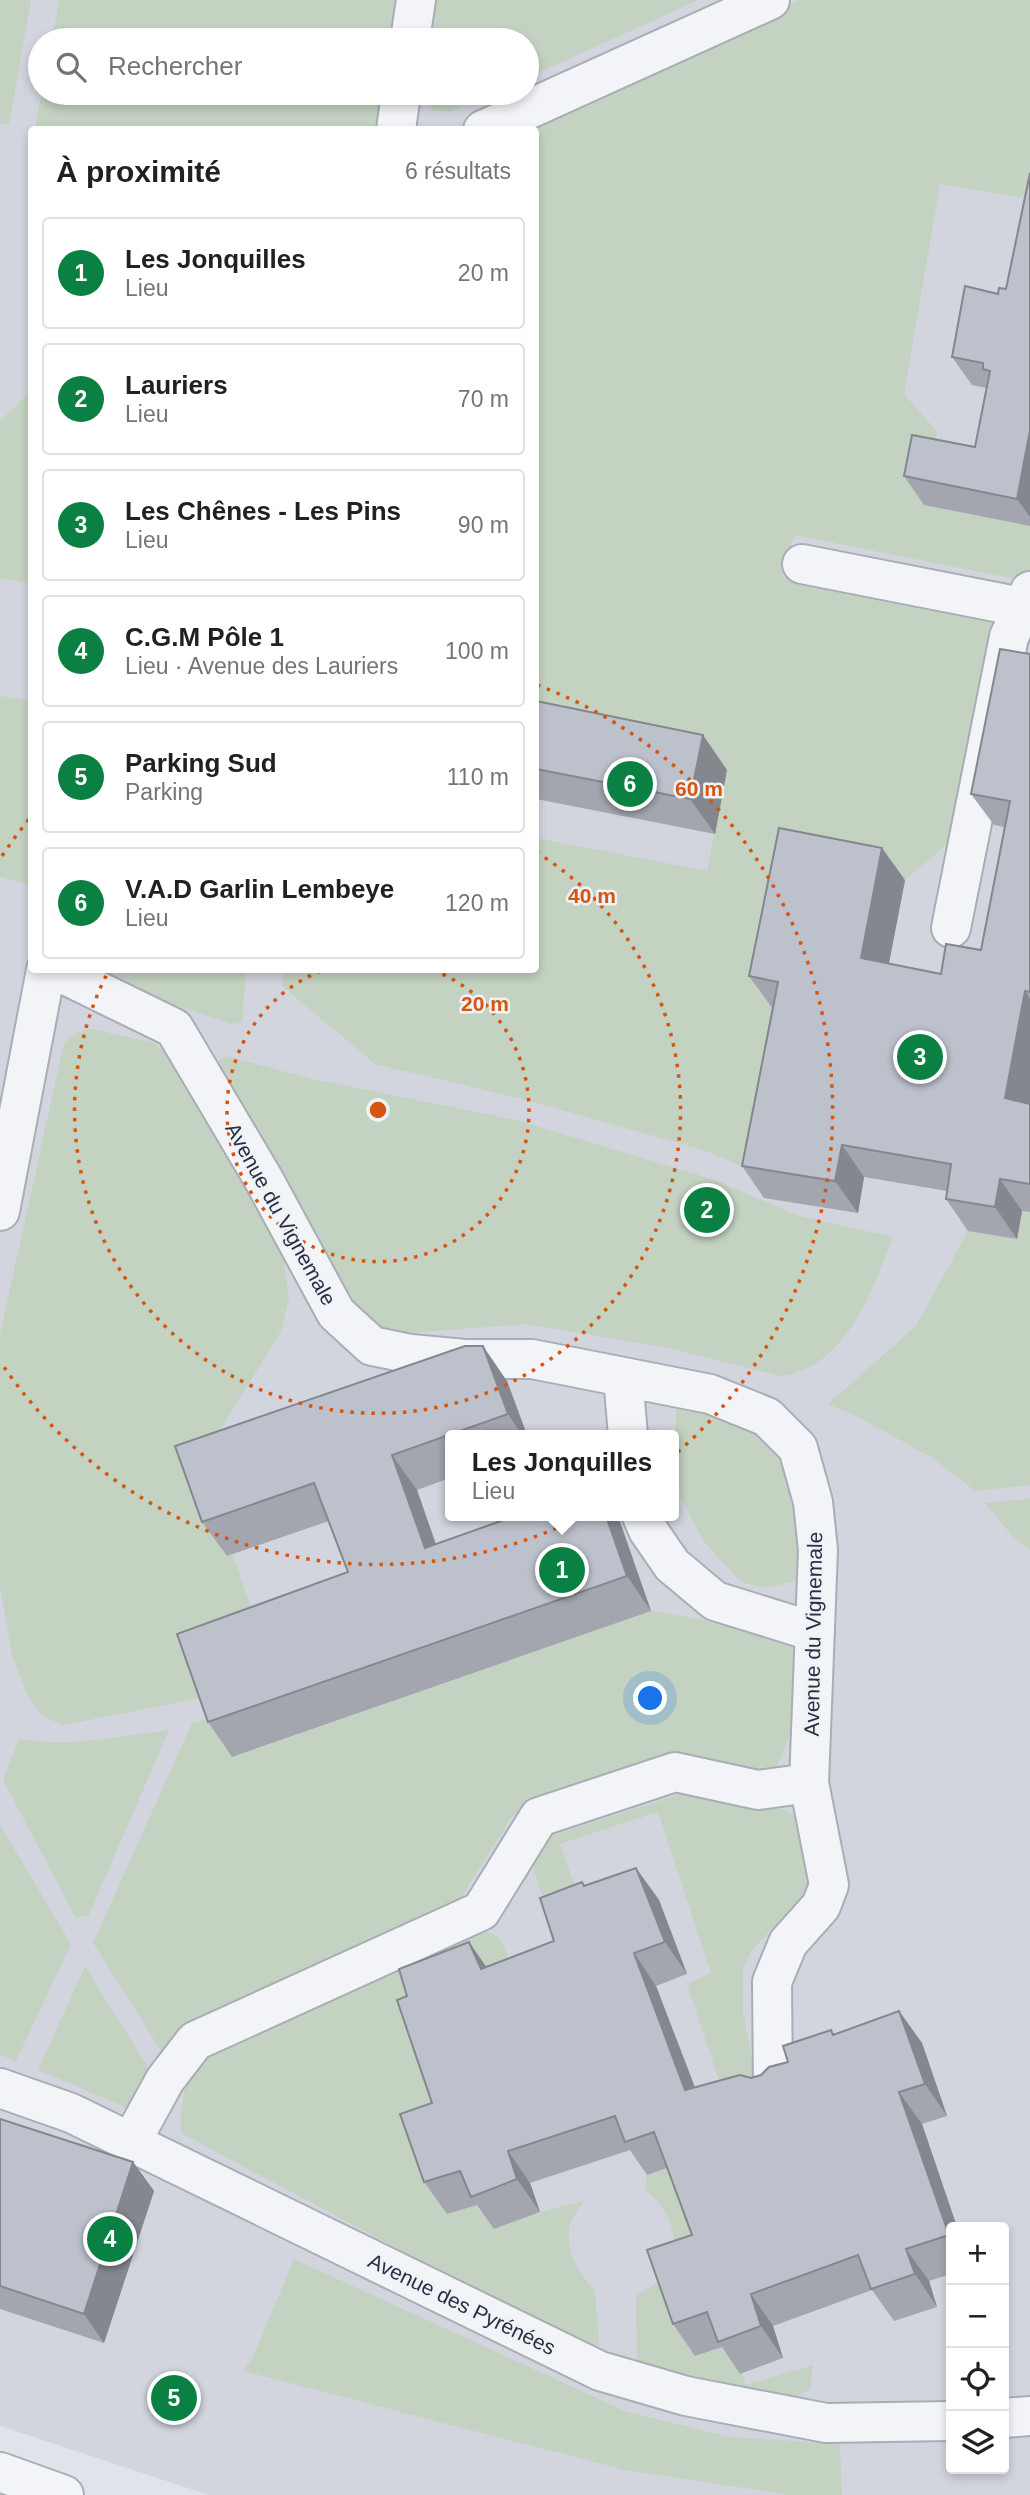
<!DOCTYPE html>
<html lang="fr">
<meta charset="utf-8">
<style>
body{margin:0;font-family:Arial,sans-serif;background:#f2f2f2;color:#202124}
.controls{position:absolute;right:21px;bottom:21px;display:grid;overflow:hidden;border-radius:7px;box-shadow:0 4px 10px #0003}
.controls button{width:63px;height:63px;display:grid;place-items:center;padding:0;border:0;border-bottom:2px solid #e0e0e0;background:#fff;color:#202124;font:35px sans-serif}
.you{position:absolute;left:651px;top:1699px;width:24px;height:24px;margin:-18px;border:5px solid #fff;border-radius:50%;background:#1a73e8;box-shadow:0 0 0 10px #1a73e833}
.badge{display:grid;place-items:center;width:46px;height:46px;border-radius:50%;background:#0b8043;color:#fff;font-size:23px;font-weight:700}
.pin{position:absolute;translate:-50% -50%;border:4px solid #fff;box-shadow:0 2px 7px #0006}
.popup{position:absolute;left:445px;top:1430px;width:234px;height:91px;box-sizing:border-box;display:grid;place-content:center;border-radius:7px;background:#fff;filter:drop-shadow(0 2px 5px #0005);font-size:23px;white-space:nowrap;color:#757577}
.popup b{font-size:26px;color:#202124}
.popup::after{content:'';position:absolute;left:50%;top:100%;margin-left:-14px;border:14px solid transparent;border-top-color:#fff}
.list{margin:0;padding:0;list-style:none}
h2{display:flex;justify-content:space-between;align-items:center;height:91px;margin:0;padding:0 28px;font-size:30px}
h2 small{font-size:23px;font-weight:400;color:#757577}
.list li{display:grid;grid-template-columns:46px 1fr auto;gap:21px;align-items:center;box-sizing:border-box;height:112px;margin:0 14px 14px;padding:0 14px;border:2px solid #e0e0e0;border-radius:7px}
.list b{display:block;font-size:26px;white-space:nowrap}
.list p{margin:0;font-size:23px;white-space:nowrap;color:#757577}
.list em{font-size:23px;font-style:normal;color:#757577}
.icon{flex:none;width:38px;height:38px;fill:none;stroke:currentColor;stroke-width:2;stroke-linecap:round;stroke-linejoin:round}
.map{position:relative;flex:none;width:1030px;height:2495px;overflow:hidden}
.search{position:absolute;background:#fff;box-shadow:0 4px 10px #0003;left:28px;top:28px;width:511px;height:77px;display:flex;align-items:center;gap:18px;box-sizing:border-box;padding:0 24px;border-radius:38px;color:#757577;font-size:26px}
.panel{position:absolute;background:#fff;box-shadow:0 4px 10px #0003;left:28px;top:126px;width:511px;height:847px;border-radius:7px}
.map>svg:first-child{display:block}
.built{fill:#d2d5dd;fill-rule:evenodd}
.green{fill:#c4d2c1}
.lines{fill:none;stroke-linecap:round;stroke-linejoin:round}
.minor-casing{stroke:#a9adb6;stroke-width:42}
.minor{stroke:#f2f4f7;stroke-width:38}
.wall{fill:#a3a6af}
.shaded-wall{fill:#84878e}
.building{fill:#bdc1cb;stroke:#84878e;stroke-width:2}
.ring{fill:none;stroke:#d55511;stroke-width:3.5;stroke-dasharray:3.5 7}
.labels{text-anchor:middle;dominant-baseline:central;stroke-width:5;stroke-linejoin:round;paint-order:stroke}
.street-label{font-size:21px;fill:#292f40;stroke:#eff2f6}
.centre{fill:#d55511;stroke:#eff2f6;stroke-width:3.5}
.ring-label{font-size:21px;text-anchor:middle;font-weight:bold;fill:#d55511;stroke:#eff2f6;stroke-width:5;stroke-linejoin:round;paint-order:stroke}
</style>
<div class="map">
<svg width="1030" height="2495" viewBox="0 0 1030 2495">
<rect width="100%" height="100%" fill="#e0e3e9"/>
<path class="built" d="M 0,0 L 1030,0 L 1030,2495 L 209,2495 L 0,2426 ZM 40,40 L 527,40 L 527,93 L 40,93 ZM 32,130 L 536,130 L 536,970 L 32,970 ZM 450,1435 L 674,1435 L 674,1516 L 450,1516 ZM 951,2227 L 1004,2227 L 1004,2469 L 951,2469 Z"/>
<path class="green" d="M 0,0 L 31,0 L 9,125 L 0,123 Z
M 59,0 L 397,0 L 390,40 L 52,40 Z
M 432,0 L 698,0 L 527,78 L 527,40 L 426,40 Z
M 800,0 L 1030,0 L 1030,199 L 940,184 L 904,394 L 937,432 L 925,505 L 1030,526 L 1030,573 L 1025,581 L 794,535 L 782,577 L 996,619 L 958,820 L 947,844 L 905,880 L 772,1008 L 800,1014 L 810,1194 L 703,1150 L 519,1098 L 375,1064 L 281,985 L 284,970 L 536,970 L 536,838 L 707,871 L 727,770 L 536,731 L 536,268 L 539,252 L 536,251 L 536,130 L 527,129 L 569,101 Z
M 42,93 L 381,93 L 375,129 L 53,130 L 35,127 Z
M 417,93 L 493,93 L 450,112 L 433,110 Z
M 31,391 L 31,584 L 0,578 L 0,421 Z
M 0,696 L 31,701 L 31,885 L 0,877 Z
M 97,970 L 246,970 L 242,1022 L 232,1024 L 109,983 Z
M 92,1029 L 154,1043 L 185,1070 L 289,1258 L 284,1266 L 289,1298 L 281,1331 L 196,1470 L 226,1556 L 233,1555 L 264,1645 L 211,1696 L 63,1725 L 44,1717 L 28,1697 L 12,1655 L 0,1586 L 0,1334 L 64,1043 L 77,1032 Z
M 226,1056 L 317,1080 L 516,1120 L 712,1179 L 799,1216 L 893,1237 C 872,1291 847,1367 781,1376 L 669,1348 L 527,1324 L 411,1333 L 378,1333 L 340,1304 L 216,1062 Z
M 1022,1211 L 1030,1212 L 1030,1485 L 975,1491 L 931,1457 L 858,1417 L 828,1404 L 916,1326 L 968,1231 L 1017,1239 Z
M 677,1398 L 726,1408 L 795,1465 L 807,1569 L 794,1581 L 767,1588 L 741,1582 L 705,1543 L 680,1497 L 674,1453 Z
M 1030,1499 L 1030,1549 L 1014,1538 L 985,1503 Z
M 651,1611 L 764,1630 L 804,1650 L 791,1733 L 776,1768 L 754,1775 L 523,1808 L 511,1818 L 459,1901 L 163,2054 L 93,1943 L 192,1723 L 218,1717 L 233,1757 Z
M 169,1730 L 89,1915 L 76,1918 L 3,1780 L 19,1739 C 68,1748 120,1736 169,1730 Z
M 678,1795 L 784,1810 L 796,1816 L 818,1873 L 813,1887 L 751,1951 L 743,1969 L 743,2012 L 761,2106 L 731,2116 L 687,1984 L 711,1973 L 658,1812 L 560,1844 L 584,1911 L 549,1914 L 529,1856 L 533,1842 Z
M 0,1825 L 71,1944 L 16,2061 L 0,2055 Z
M 478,1930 C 503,1933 503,1944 511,1965 L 483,2203 L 494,2229 L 540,2212 L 583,2201 C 579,2208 572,2217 570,2225 C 564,2251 579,2273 595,2291 L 599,2345 L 581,2347 L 181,2133 L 181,2112 L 185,2085 L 214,2046 Z
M 85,1966 L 154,2077 L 132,2110 L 38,2070 Z
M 676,2165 L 714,2267 L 696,2356 L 730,2344 L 746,2385 L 813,2365 L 810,2389 L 795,2397 L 772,2397 L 637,2368 L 636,2295 C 654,2287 665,2275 676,2259 C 673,2225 671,2212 645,2190 L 647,2175 Z
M 294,2259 L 625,2411 L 730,2437 L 840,2444 L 842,2495 L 790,2495 L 625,2470 L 243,2371 L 253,2357 Z"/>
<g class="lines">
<g class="minor-casing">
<path id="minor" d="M 410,40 L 416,0
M 396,130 L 401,93
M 483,130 L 770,0
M 802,564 L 1021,607 L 1030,612
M 951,928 L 1009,637 L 1030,591
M 55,970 L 174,1028 L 264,1180 L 336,1313 L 372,1346 L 411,1354 L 465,1359 L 532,1359 L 710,1394 L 767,1417 L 798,1448 L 813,1502 L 818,1550 L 809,1783 L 829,1885 L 821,1906 L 788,1943 L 772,1982 L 773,2088
M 0,1211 L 46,970
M 623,1377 L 628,1435
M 642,1516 L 648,1530 L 672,1565 L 715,1601 L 815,1632
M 0,2088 L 71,2113 L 600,2371 L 686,2396 L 826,2423 L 951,2421
M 131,2142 L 165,2080 L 195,2041 L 481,1911 L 539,1817 L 675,1772 L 758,1790 L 809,1783
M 1004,2418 L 1030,2416
M 0,2472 L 64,2495"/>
</g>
<use href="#minor" class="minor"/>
</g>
<path class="wall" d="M 1030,173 L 1030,526 L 924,505 L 904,476 L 975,447 L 986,388 L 972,385 L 952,357 L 998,294 L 1006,289 Z
M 1030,654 L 1030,1212 L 1022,1211 L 1017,1239 L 968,1231 L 946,1199 L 947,1191 L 864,1177 L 858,1213 L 764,1198 L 742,1166 L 772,1008 L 749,976 L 905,880 L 889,963 L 941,974 L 981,950 L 1004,827 L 994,825 L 971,794 Z
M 536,701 L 727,770 L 715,834 L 536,799 Z
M 507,1381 L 527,1435 L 450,1435 L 450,1478 L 417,1490 L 436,1544 L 620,1522 L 651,1611 L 232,1757 L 208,1722 L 348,1572 L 329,1521 L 227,1556 L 202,1522 Z
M 636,1868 L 659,1900 L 687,1974 L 656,1986 L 695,2087 L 761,2075 L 788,2062 L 831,2030 L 834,2034 L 899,2011 L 922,2043 L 947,2116 L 922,2124 L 957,2227 L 951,2227 L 951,2274 L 929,2281 L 937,2307 L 894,2321 L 872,2290 L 773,2326 L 783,2358 L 740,2374 L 722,2347 L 695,2356 L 673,2324 L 692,2235 L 667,2168 L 647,2175 L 630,2150 L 530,2183 L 540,2212 L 494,2229 L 477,2205 L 447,2214 L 424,2182 L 432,2103 L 487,1967 L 554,1941 L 582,1882 L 585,1885 Z
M 0,2119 L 133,2162 L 154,2191 L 104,2343 L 0,2309 Z"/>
<path class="shaded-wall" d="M 1030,430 L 1030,517 L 1017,499 Z
M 703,735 L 727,770 L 715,834 L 690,799 Z
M 882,848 L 905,880 L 884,989 L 861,958 Z
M 1025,991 L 1030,999 L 1030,1114 L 1005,1098 Z
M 842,1145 L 864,1177 L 858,1213 L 835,1181 Z
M 1000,1179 L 1022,1211 L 1017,1239 L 995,1207 Z
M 483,1346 L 507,1381 L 527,1435 L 522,1435 L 508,1414 Z
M 392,1455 L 417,1490 L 449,1583 L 425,1548 Z
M 606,1516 L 616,1516 L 620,1522 L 651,1611 L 627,1576 Z
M 636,1868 L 659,1900 L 687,1974 L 665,1942 Z
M 469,1942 L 492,1975 L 481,1969 Z
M 634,1953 L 656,1986 L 708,2122 L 685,2090 Z
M 899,2011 L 922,2043 L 947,2116 L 925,2084 Z
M 899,2092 L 922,2124 L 957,2227 L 951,2227 L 951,2239 L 949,2235 Z
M 508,2151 L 530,2183 L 540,2212 L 517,2179 Z
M 133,2162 L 154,2191 L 104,2343 L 84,2314 Z
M 906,2249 L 929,2281 L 937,2307 L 915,2274 Z
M 751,2294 L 773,2326 L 783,2358 L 761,2326 Z"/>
<path class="building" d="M 1030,173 L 1030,430 L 1017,499 L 904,476 L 912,435 L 975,447 L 990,371 L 983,369 L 983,363 L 952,357 L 965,286 L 998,294 L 999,288 L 1006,289 Z
M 1000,649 L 1030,654 L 1030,992 L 1025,991 L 1005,1098 L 1030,1104 L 1030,1184 L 1000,1179 L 995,1207 L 946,1199 L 951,1164 L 842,1145 L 835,1181 L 742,1166 L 778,982 L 749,976 L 779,828 L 882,848 L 861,958 L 941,974 L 946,944 L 981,950 L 1010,801 L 971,794 Z
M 536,701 L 703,735 L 690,799 L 536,769 Z
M 465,1346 L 483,1346 L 508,1414 L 392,1455 L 425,1548 L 515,1516 L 606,1516 L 627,1576 L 208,1722 L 177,1634 L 348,1572 L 314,1483 L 202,1522 L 175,1446 Z
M 636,1868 L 665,1942 L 634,1953 L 685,2090 L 740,2075 L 751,2078 L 761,2075 L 769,2067 L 788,2062 L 783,2046 L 831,2030 L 833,2035 L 899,2011 L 925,2084 L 899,2092 L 949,2235 L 906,2249 L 915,2274 L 871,2289 L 858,2255 L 751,2294 L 761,2326 L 718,2342 L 707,2312 L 673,2324 L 647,2250 L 692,2235 L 654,2132 L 625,2142 L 615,2116 L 508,2151 L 517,2179 L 471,2197 L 460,2171 L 424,2182 L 400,2114 L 432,2103 L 397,2000 L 407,1996 L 399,1969 L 469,1942 L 481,1969 L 554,1941 L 540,1898 L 582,1882 L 584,1886 Z
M 0,2119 L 133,2162 L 84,2314 L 0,2286 Z"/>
<g class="ring">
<path d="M433 970A151 151 0 1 1 323 970"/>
<path d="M536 852A303 303 0 1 1 109 970"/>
<path d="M2 856A454 454 0 0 1 30 818M537 685A454 454 0 1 1 2 1364"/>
</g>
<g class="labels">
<g class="street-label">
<text transform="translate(281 1214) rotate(61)">Avenue du Vignemale</text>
<text transform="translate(813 1634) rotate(-89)">Avenue du Vignemale</text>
<text transform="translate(462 2304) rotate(26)">Avenue des Pyrénées</text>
</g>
</g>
<circle cx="378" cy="1110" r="10" class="centre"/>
<g class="ring-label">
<text x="699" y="796">60 m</text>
<text x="592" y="903">40 m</text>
<text x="485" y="1011">20 m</text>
</g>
</svg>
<div class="controls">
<button>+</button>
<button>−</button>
<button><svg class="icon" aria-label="locate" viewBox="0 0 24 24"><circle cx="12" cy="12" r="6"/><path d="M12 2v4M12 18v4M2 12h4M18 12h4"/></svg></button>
<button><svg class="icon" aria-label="layers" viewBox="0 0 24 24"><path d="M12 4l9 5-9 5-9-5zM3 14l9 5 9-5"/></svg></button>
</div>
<div class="you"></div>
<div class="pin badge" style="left:562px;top:1570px">1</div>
<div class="popup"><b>Les Jonquilles</b>Lieu</div>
<div class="pin badge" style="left:707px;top:1210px">2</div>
<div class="pin badge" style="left:920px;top:1057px">3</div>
<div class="pin badge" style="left:110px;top:2239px">4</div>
<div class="pin badge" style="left:174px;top:2398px">5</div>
<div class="pin badge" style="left:630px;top:784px">6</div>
<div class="search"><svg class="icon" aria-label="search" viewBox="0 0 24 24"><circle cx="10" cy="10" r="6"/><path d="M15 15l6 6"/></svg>Rechercher</div>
<section class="panel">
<h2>À proximité<small>6 résultats</small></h2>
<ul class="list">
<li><span class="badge">1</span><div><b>Les Jonquilles</b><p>Lieu</p></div><em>20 m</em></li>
<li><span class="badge">2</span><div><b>Lauriers</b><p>Lieu</p></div><em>70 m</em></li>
<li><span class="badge">3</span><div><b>Les Chênes - Les Pins</b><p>Lieu</p></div><em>90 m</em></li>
<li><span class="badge">4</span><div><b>C.G.M Pôle 1</b><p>Lieu · Avenue des Lauriers</p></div><em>100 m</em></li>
<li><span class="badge">5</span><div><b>Parking Sud</b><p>Parking</p></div><em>110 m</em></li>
<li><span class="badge">6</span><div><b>V.A.D Garlin Lembeye</b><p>Lieu</p></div><em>120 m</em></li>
</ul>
</section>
</div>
